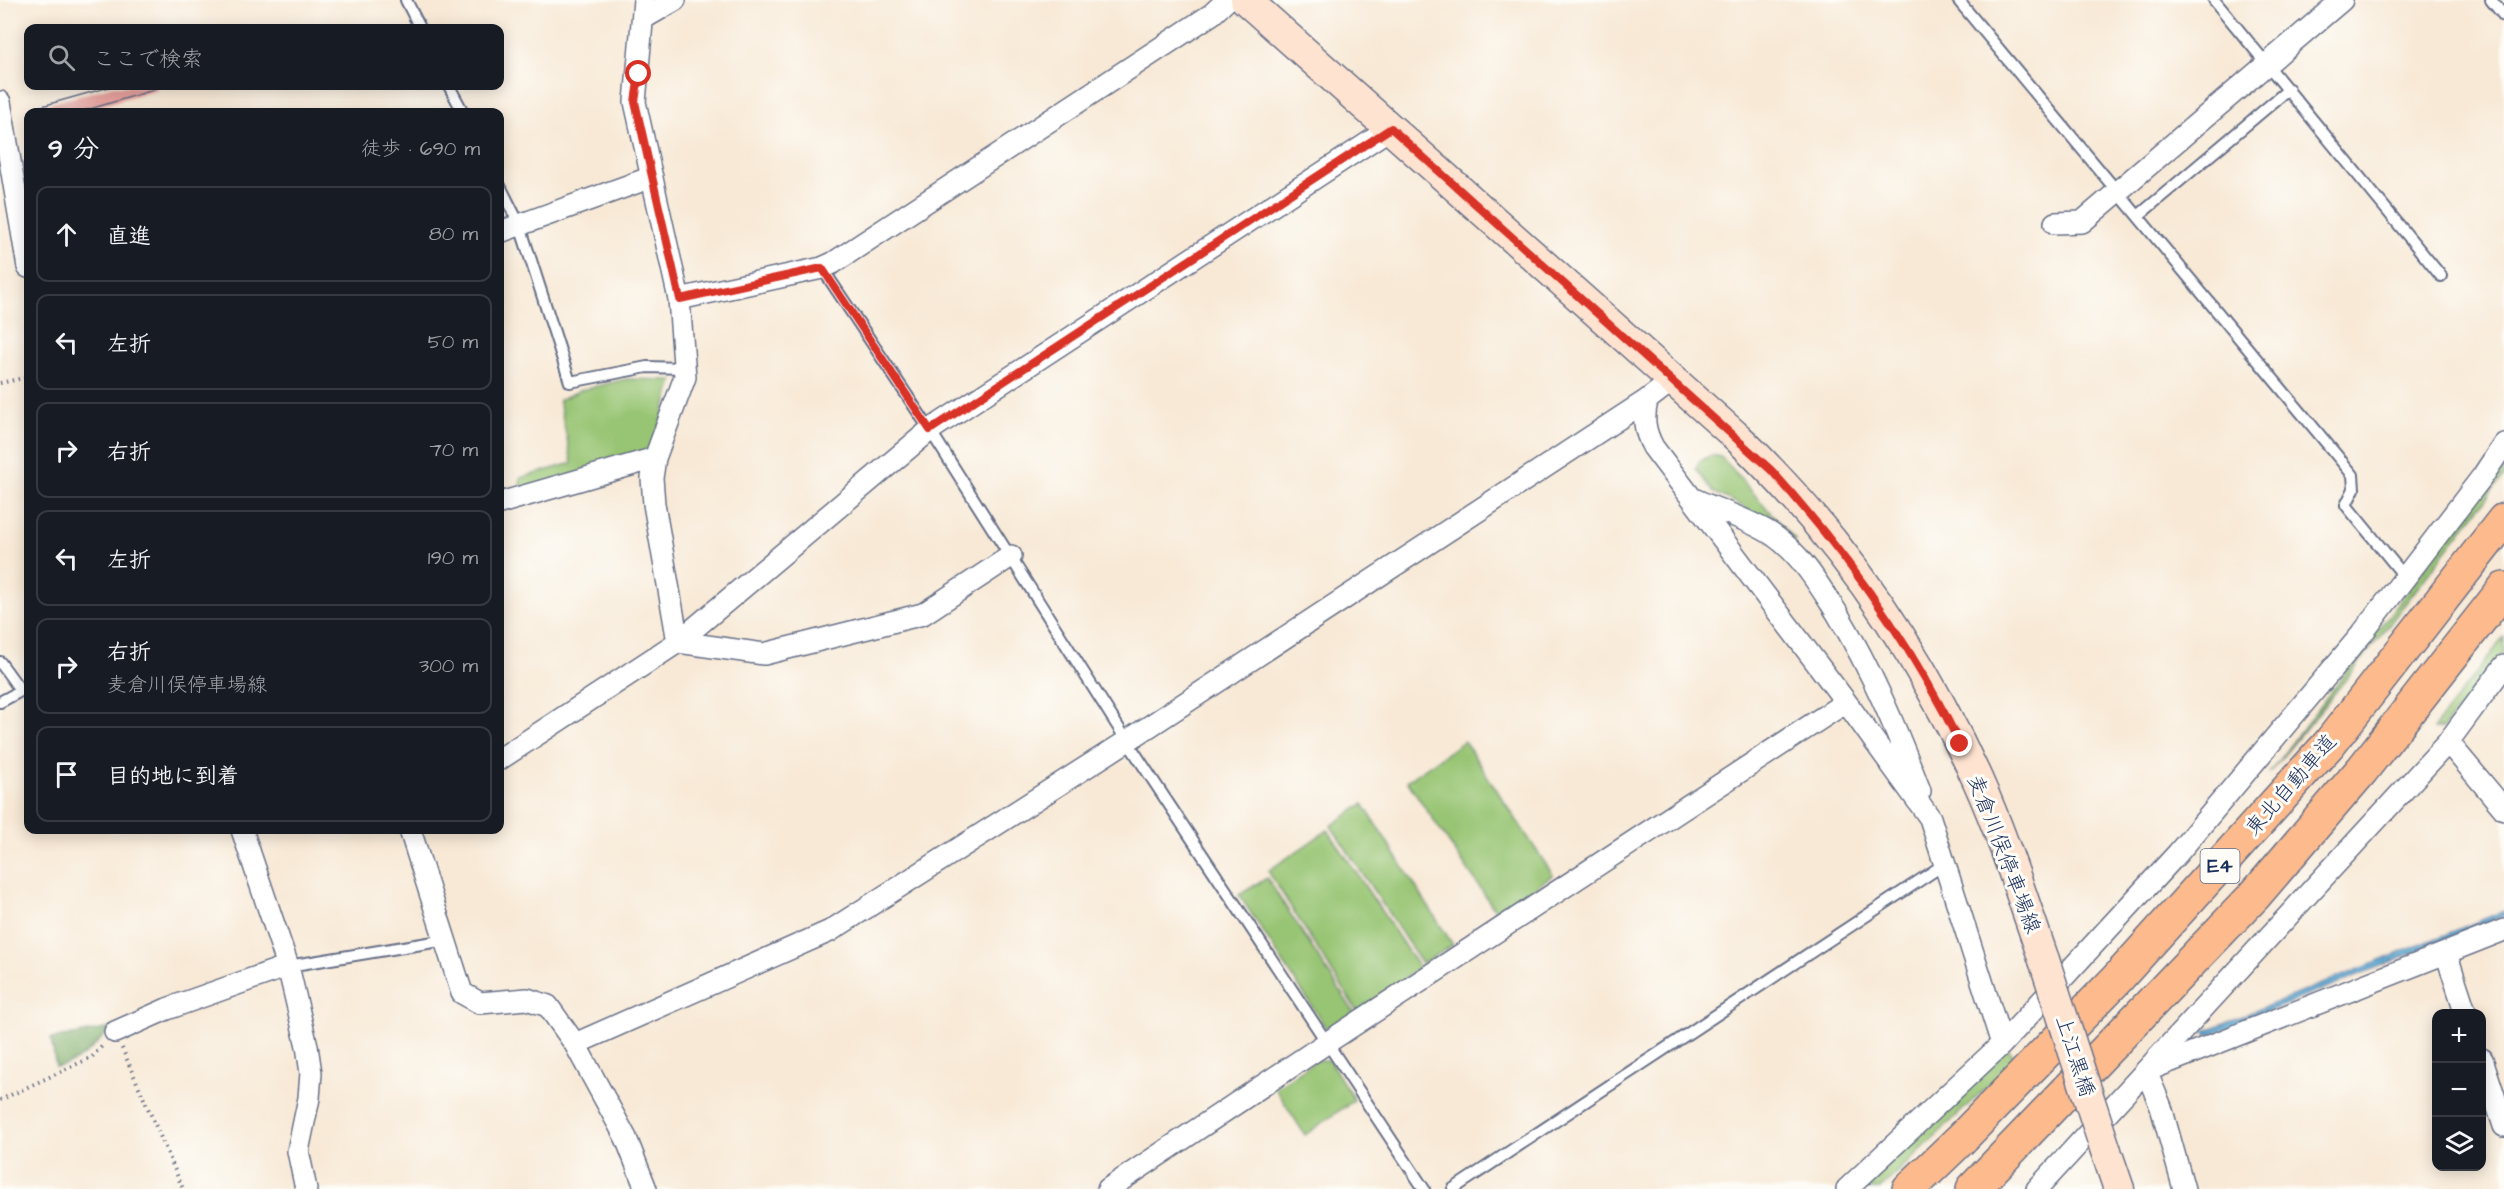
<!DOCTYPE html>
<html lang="ja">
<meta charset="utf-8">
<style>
body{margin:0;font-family:"Architects Daughter","Klee One",sans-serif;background:#20242c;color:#f1f3f6}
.controls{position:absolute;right:18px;bottom:18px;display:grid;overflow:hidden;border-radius:12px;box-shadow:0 3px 15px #0003}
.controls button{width:54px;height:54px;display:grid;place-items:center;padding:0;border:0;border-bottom:2px solid #363941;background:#171b24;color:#f1f3f6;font:30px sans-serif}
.stop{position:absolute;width:18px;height:18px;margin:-14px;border:4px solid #d93025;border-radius:50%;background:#fff}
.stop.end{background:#d93025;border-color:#fff;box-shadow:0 2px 6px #0008}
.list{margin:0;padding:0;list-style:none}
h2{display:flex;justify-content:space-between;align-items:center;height:78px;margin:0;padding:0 24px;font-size:26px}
h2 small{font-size:20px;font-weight:400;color:#9ea1a6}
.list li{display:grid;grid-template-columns:39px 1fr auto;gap:18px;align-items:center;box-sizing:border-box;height:96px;margin:0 12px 12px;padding:0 12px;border:2px solid #363941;border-radius:12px}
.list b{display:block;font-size:22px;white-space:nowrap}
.list p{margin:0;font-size:20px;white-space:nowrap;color:#9ea1a6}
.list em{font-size:20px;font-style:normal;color:#9ea1a6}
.icon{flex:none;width:33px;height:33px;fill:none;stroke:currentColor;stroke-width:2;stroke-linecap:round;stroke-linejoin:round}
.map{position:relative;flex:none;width:2504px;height:1189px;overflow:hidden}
.search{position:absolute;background:#171b24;box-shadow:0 3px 15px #0003;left:24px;top:24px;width:480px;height:66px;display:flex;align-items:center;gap:15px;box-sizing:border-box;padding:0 21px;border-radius:12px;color:#9ea1a6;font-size:22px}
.panel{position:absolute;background:#171b24;box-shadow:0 3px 15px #0003;left:24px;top:108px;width:480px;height:726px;border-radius:12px}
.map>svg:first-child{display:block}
.green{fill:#98c573;stroke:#5a7a68;stroke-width:1.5}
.forest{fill:#7aaa65;stroke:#4a6c62;stroke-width:1.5}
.water{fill:#56a5d0;stroke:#386a97;stroke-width:1.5}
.building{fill:#e79b97}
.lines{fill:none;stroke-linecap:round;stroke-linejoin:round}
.lane-casing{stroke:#687088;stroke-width:14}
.street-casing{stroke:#687088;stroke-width:24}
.secondary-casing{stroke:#687088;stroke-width:33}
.highway-casing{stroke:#687088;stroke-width:36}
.path{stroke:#687088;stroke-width:4;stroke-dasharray:1.5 4.5;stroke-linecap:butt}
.lane{stroke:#fff;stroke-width:10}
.street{stroke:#fff;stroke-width:21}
.secondary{stroke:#fee3d1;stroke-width:30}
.highway{stroke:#fcba8d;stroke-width:33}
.secondary-bridge-casing{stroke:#687088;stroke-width:33;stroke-linecap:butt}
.secondary-bridge{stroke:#fee3d1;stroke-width:30}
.route{stroke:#d93025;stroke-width:8}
.labels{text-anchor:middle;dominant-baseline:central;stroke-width:6;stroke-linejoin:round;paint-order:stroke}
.shield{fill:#fdfcf7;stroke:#5f6c8c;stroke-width:1.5}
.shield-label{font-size:20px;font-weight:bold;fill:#1b2f5e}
.street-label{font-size:21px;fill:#1b2f5e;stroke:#fdfcf7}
</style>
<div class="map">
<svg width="2504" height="1189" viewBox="0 0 2504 1189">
<rect width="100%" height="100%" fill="#fdfcf7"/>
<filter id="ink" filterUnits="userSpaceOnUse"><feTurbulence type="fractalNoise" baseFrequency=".0167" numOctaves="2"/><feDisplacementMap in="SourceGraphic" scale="12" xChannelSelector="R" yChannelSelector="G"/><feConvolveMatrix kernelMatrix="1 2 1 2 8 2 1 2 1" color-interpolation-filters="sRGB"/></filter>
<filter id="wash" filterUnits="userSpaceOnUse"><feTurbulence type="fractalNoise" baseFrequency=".008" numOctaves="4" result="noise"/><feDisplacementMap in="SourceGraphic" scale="24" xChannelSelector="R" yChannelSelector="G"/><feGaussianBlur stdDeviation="1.35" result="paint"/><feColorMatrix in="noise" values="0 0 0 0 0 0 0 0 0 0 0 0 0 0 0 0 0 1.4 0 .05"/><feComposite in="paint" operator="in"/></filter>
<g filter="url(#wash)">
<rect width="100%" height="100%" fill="#f8e9d6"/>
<path class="green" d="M 626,379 L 673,380 L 660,426 L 646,455 L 521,490 L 520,478 L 572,463 L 559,400 L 581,390 Z
M 1711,455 L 1721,457 L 1796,541 L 1785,536 L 1742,506 L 1713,492 L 1696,469 L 1699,462 Z
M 2504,464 L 2504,476 L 2360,662 L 2269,773 Z
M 2504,637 L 2504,652 L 2443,728 L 2433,729 Z
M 1464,741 L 1553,875 L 1497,913 L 1407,781 Z
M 1363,804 L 1453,945 L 1422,964 L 1331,826 Z
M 1328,830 L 1419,968 L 1357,1011 L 1268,871 Z
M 1267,878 L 1355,1014 L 1334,1029 L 1326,1028 L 1239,895 Z
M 2007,1047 L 2016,1059 L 1880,1189 L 1861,1189 Z
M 1317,1060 L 1329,1060 L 1354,1100 L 1305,1135 L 1275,1088 Z"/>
<path class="forest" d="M 111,1028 C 96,1045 80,1064 56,1067 L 51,1039 Z"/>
<path class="water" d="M 2504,911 L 2504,916 L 2207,1036 L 2205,1031 Z"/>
<g id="blocks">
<path class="building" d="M 113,86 L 156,86 L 157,89 L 80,112 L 36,112 L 35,108 Z"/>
</g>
</g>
<g filter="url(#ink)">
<use href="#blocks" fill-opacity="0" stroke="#687088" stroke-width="1.5"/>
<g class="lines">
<g class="lane-casing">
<path id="lane" d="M 406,0 L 420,28
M 1958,0 L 2353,475 L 2354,489 L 2346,505 L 2405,577
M 2214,0 L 2441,276
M 2491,0 L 2504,16
M 449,86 L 463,112
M 500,186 L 520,226 L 570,382 L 647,367 L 684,368
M 2138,216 L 2289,89
M 822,268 L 930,430 L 1127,741 L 1424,1189
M 0,662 L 21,691
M 0,702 L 28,687
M 288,966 L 446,940
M 1453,1189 L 1943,865"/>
</g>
<g class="street-casing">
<path id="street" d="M 644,0 L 635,102 L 679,299 L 685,377 L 655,458 L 652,478 L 654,504 L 678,642 L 764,654 L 923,614 L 1011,556
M 644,18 L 675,0
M 0,102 L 28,267
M 2055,223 L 2082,222 L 2342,0
M 500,232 L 652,177
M 679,299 L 822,268 L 833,263 L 1212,14 L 1227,0
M 1647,400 C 1643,419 1644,430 1653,447 L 1846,702 L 1930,818 L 2002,1044
M 1694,499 C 1719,511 1749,519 1773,535 C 1801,554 1819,585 1837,613 C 1872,671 1896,728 1920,791
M 500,503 L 655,458
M 2448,742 L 2504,809
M 500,759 L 678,642 L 930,430 L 1391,128
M 242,830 L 288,966 L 307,1046 L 311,1073 L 309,1098 L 298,1151 L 306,1189
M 410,830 L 462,993 L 480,1003 L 527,999 L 548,1006 L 575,1044 L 626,1138 L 646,1189
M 2446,953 L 2466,1014
M 115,1032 L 167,1009 L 288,966
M 575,1044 L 830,931 L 1127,741 L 1647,400 L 1673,380
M 2482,1059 L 2504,1126
M 1108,1189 L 1328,1042 L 1846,702
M 1847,1189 L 2002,1044 L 2178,853 L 2361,635 L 2482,477 L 2504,444
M 2037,1189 L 2448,742 L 2504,666
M 2184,1189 L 2161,1107 L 2146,1071 L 2504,930"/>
</g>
<g class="secondary-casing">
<path id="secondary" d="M 1246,0 L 1738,438 C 1840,536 1920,653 1978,781 C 2004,839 2023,900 2044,960
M 2106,1151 L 2119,1189"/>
</g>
<g class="highway-casing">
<path id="highway" d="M 1909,1189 L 1961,1139 L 2116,980 L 2329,744 L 2504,520
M 1973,1189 L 2255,895 L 2362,770 L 2504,589"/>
</g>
<path class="path" d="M 0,383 L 28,377
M 122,1048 L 183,1189
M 0,1100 L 92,1057 L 102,1046"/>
<use href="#lane" class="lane"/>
<use href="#street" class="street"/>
<use href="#secondary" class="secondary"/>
<use href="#highway" class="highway"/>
<g class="secondary-bridge-casing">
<path id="secondary-bridge" d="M 2044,960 L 2106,1151"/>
</g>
<use href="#secondary-bridge" class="secondary-bridge"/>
</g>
</g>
<g class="lines" filter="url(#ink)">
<path class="route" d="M 639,74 L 635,102 L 680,299 L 822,268 L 930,430 L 1391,128 L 1771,470 C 1846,553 1911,643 1960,744"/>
</g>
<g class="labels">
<rect class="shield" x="2200.5" y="849" width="39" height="34" rx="4.5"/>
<g class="shield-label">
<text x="2220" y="866">E4</text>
</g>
<g class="street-label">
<text transform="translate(2291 785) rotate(-49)">東北自動車道</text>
<text transform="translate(2004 854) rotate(69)">麦倉川俣停車場線</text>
<text transform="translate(2075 1056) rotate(72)">上江黒橋</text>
</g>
</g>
</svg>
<div class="controls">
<button>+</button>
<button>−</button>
<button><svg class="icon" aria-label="layers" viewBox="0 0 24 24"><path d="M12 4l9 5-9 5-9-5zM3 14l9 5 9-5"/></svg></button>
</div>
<div class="stop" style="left:639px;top:74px"></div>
<div class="stop end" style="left:1960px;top:744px"></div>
<div class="search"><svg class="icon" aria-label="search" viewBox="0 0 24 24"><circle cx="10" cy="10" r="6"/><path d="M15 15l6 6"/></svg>ここで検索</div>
<section class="panel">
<h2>9 分<small>徒歩 · 690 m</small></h2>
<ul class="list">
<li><svg class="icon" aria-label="ahead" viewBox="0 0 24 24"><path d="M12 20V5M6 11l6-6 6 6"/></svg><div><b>直進</b></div><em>80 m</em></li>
<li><svg class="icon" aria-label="left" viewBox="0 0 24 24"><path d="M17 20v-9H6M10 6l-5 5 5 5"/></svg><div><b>左折</b></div><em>50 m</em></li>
<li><svg class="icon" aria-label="right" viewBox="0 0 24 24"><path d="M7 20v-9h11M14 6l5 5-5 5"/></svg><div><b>右折</b></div><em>70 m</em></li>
<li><svg class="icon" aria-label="left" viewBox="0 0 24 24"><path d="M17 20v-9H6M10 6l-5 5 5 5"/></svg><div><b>左折</b></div><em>190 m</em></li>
<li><svg class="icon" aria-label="right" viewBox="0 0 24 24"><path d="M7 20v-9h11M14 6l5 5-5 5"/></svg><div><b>右折</b><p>麦倉川俣停車場線</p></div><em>300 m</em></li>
<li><svg class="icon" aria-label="arrive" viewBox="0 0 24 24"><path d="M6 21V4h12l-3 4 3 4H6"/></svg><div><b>目的地に到着</b></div></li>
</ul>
</section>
</div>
